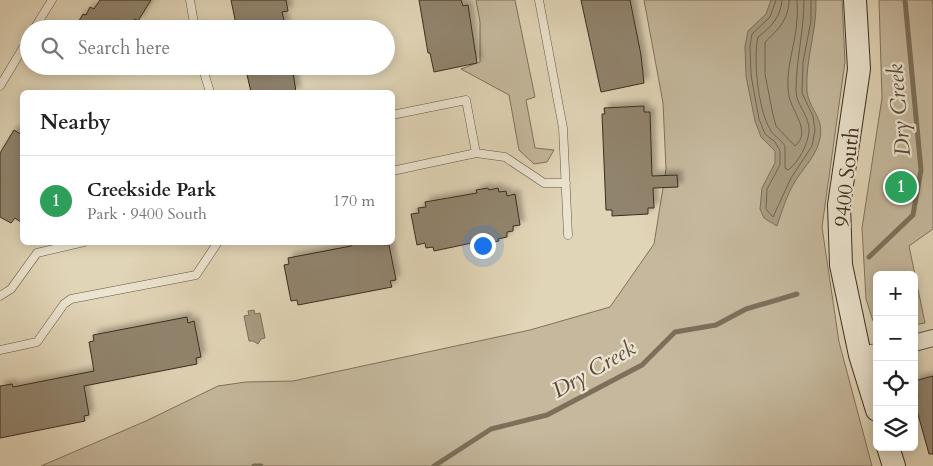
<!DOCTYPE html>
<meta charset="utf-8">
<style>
body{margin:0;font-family:Cardo,serif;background:#f6f6f6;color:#202124}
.controls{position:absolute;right:15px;bottom:15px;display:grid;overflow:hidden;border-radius:8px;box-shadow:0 2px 12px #0003}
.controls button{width:45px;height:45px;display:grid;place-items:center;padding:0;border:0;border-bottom:1px solid #e0e0e0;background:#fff;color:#202124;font:25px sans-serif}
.you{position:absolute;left:482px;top:245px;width:18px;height:18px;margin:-12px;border:4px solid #fff;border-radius:50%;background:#1a73e8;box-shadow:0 0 0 8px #1a73e833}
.badge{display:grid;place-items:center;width:32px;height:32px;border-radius:50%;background:#b45309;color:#fff;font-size:16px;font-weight:700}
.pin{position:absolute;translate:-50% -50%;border:2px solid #fff;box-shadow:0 1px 5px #0006}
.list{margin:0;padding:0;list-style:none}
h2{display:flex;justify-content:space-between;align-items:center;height:65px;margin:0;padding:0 20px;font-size:21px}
h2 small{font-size:16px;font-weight:400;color:#757577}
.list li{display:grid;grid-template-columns:32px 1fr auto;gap:15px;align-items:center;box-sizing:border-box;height:90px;padding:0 20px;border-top:1px solid #e0e0e0}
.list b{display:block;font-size:19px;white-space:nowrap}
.list p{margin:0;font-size:16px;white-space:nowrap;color:#757577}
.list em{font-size:16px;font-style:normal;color:#757577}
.icon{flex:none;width:28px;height:28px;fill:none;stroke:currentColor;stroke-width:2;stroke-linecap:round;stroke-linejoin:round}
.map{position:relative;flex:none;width:933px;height:466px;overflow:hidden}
.search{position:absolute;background:#fff;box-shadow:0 2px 12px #0003;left:20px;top:20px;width:375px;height:55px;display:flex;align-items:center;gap:12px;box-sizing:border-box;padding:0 18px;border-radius:28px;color:#757577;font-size:19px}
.panel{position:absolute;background:#fff;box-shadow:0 2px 12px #0003;left:20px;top:90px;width:375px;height:155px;border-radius:8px}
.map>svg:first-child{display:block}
.green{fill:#c5b89d;stroke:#80725e}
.water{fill:#a89c83;stroke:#7c705b}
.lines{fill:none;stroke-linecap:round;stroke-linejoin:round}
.shore{stroke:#716450;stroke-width:1}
.stream{stroke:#7c705b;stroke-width:5}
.building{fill:#91846e;stroke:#3a2d1e;filter:url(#shadow)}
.lane-casing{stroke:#645744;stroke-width:9}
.street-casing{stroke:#645744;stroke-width:18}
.secondary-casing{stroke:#3a2d1e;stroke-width:24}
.lane{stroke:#ece4d0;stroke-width:8}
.street{stroke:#ece4d0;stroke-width:16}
.secondary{stroke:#ece4d0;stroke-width:22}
.labels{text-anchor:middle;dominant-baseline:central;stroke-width:4.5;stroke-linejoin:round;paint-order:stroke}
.street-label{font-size:21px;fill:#3a2d1e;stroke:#ece4d0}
.water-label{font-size:22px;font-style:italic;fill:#564937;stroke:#ece4d0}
</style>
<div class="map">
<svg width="933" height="466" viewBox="0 0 933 466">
<defs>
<filter id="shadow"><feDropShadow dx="4.5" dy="-4.5" stdDeviation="2.5" flood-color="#0004"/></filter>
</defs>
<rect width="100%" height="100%" fill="#e1d5b7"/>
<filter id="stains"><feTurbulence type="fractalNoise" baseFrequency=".004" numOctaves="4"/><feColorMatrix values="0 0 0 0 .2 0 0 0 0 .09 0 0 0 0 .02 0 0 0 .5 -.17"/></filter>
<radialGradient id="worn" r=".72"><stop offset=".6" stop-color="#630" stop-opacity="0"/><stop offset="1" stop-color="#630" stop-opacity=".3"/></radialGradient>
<path class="green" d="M 476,0 L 515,0 L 535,97 L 526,100 L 535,148 L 554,150 L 547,162 L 534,164 L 519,150 L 509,95 L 461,69 L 480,62 L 480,22 Z
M 644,0 L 842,0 L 845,62 L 822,227 L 839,342 L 872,466 L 41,466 L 146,421 L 218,386 L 246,382 L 293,381 L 530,330 L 610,307 L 654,244 L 666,169 L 663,103 Z
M 879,0 L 932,0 L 933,5 L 933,229 L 909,246 L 925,323 L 914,325 L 914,275 L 877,275 L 877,325 L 873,321 L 866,299 L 862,228 L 882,98 Z"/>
<path class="water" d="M 771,0 L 816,0 C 817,31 805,60 807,91 C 809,112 829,119 817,148 C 812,160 802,170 796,180 C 787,194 782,211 777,226 L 764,218 L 760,209 L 762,188 L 775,163 L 775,151 L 761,137 L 755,121 L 746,76 L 745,46 L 748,31 L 766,14 Z
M 254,310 L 255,314 L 260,313 L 265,338 L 261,339 L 258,344 L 253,341 L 249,341 L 244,316 L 249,315 L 248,311 Z"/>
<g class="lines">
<path class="shore" d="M 776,0 L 770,17 L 752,34 L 750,46 L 751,75 L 759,119 L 765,134 L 775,142 L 780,151 L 780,165 L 767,189 L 766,209 L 773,217 L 791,178 L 812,146 L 815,130 L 813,116 L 802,93 L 803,62 L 811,21 L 811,0
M 782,0 C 781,17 771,27 758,37 C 753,58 758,110 770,129 C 773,136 781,139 785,146 L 785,168 L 788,170 C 799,162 808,144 809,131 C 810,116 796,105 796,91 C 796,60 804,31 804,0
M 789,0 C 789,19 778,30 765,42 L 765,74 L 773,115 L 776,126 L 795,146 C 812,132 792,112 789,96 C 784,70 796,45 797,19 C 798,13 797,6 797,0"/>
<path class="stream" d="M 869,257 L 913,215 L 921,170 L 905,0
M 254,466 L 261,466
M 434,466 L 491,429 L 547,415 L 642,365 L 675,332 L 716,325 L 746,309 L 797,294"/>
</g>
<path class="building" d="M 100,0 L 151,0 L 138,21 L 135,19 L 129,29 L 77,29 L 79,26 L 77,24 L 83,14 L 86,15 L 90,7 L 94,9 Z
M 231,0 L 286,0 L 288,11 L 282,12 L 286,29 L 237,29 Z
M 419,0 L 461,0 L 463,6 L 468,5 L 477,63 L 434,72 L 430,53 L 428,53 Z
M 581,0 L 630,0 L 641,55 L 644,83 L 601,92 Z
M 245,66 L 292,66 L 296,92 L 251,92 Z
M 644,106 L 644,112 L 650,112 L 652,176 L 677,175 L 678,187 L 653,188 L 654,208 L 648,208 L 648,214 L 612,216 L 612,210 L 606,210 L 602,114 L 605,114 L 604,108 Z
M 14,130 L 22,135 L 22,223 L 15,218 L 11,223 L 0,217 L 0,153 Z
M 488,188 L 489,190 L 498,188 L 499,192 L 506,191 L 507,196 L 515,194 L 520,225 L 513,226 L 513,231 L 507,232 L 507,237 L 498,239 L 499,241 L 486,243 L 486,240 L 434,251 L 433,247 L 426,248 L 425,243 L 417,245 L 411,214 L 419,213 L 418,208 L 426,207 L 425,202 L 477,193 L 476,190 Z
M 351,242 L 389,245 L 396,280 L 390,281 L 392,287 L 298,305 L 297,300 L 291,301 L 284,265 L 289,264 L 288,258 L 351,246 Z
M 187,317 L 188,323 L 194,321 L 201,357 L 196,358 L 197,364 L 84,386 L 89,415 L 84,416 L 85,421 L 0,438 L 0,386 L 12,384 L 13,387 L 94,371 L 89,342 L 94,341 L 93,335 Z
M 933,376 L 933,454 L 929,454 L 914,400 L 918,397 L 914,381 Z"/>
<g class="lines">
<g class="lane-casing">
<path id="lane" d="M 190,0 L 195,29
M 539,0 L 563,128 L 568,235
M 34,29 L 52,0
M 202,66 L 210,92
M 0,86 L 29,38
M 392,115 L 466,100 L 476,153
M 392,171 L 476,153 L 505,157 L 544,183 L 566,183
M 0,296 L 11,289 L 37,253 L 84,242
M 0,350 L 37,342 L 64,304 L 71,299 L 196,275 L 218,242"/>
</g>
<g class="street-casing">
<path id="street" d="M 914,343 L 933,338
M 860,355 L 877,352"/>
</g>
<g class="secondary-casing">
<path id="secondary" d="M 855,0 L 859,69 L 839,205 L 841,265 L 860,355 L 877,410
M 888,447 L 894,466"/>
</g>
<use href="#lane" class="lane"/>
<use href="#street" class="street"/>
<use href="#secondary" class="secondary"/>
</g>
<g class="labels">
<g class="street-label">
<text transform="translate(847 177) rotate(-84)">9400 South</text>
</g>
<g class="water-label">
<text transform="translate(899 110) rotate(-95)">Dry Creek</text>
<text transform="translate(594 369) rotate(-30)">Dry Creek</text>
</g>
</g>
<rect width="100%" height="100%" filter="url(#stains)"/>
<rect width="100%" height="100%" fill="url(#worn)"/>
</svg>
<div class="controls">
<button>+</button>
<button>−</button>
<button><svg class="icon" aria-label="locate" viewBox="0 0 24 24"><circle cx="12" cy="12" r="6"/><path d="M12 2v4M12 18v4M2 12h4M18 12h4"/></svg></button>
<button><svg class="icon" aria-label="layers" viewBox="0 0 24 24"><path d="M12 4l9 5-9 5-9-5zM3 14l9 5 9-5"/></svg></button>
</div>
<div class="you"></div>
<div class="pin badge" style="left:901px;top:187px;background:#2e9e5b">1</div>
<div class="search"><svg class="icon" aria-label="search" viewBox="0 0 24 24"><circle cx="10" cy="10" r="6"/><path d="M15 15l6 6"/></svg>Search here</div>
<section class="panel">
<h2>Nearby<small></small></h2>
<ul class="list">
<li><span class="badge" style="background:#2e9e5b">1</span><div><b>Creekside Park</b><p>Park · 9400 South</p></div><em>170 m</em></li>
</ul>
</section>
</div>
